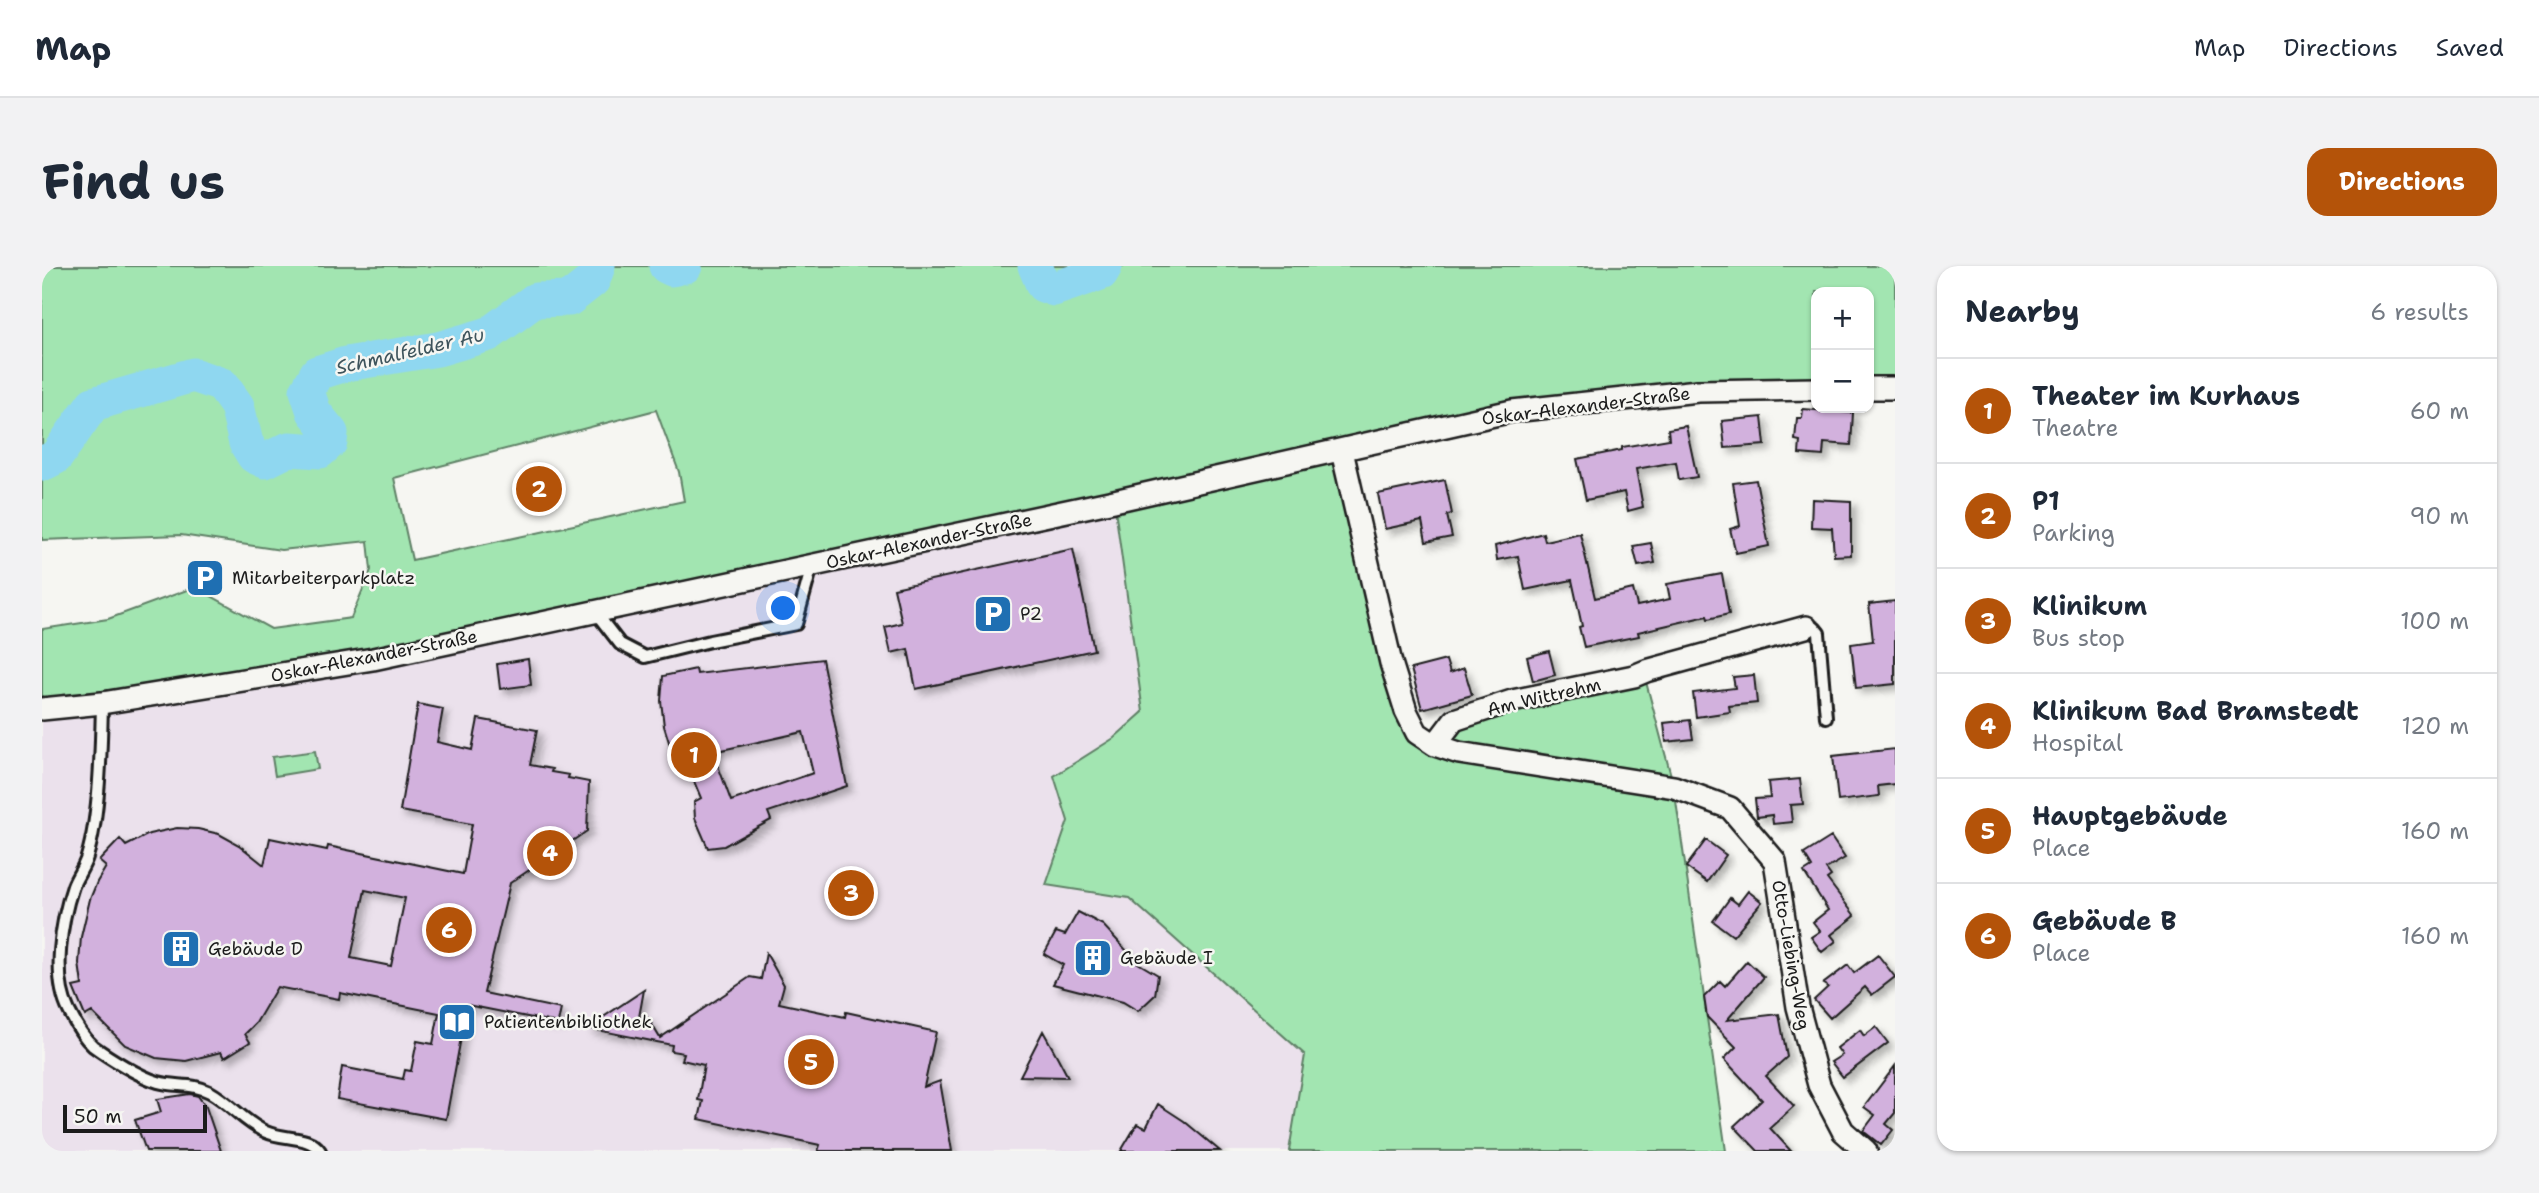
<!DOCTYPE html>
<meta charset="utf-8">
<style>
body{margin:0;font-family:"Shantell Sans",sans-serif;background:#f2f2f3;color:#1f2937}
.controls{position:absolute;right:21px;top:21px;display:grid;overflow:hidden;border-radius:14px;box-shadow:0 2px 5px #0004}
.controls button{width:63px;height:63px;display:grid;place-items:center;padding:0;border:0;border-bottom:2px solid #e0e1e3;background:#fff;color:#1f2937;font:35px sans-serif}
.scale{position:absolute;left:21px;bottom:18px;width:144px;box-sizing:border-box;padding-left:7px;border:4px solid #1c1c1c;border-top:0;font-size:19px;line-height:24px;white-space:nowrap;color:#1c1c1c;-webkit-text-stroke:5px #f6f6f2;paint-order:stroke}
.you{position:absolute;left:742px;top:343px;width:24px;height:24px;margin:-18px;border:5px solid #fff;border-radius:50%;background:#1a73e8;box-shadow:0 0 0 10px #1a73e833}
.badge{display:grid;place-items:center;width:46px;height:46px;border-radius:50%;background:#b45309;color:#fff;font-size:23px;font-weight:700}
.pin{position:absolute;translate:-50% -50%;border:4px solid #fff;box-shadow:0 2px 7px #0006}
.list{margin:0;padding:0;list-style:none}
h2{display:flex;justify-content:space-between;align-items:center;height:91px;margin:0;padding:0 28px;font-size:30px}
h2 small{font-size:23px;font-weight:400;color:#747a83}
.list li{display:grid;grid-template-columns:46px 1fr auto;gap:21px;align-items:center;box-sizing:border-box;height:105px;padding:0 28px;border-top:2px solid #e0e1e3}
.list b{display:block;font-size:26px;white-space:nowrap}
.list p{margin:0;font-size:23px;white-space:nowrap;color:#747a83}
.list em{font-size:23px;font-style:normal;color:#747a83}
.map{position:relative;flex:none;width:1853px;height:885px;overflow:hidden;border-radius:21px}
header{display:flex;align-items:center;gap:42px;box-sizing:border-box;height:98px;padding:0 35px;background:#fff;border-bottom:2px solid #e0e1e3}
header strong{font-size:33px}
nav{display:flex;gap:38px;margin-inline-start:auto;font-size:24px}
.intro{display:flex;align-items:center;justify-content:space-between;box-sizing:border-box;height:168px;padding:0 42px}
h1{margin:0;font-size:49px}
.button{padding:18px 32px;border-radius:21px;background:#b45309;color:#fff;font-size:24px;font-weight:700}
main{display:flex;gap:42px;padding:0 42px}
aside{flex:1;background:#fff;border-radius:21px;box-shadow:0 2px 5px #0004}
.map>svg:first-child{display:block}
.built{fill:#ebe1ec}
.green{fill:#a2e5b1;stroke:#5f8066;stroke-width:2;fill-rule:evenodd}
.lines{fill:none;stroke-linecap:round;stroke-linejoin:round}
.river{stroke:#8fd7f0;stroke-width:35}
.building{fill:#d2b1dd;stroke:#1c1c1c;stroke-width:2;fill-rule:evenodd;filter:url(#shadow)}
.lane-casing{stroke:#1c1c1c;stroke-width:16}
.street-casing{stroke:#1c1c1c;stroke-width:26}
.lane{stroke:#f6f6f2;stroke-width:10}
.street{stroke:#f6f6f2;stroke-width:21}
.labels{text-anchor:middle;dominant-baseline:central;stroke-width:5;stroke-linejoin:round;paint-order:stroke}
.street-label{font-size:18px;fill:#1c1c1c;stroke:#f6f6f2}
.poi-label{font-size:18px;fill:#1c1c1c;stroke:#f6f6f2;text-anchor:start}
.water-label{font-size:19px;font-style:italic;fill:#3e545c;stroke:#f6f6f2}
</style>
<header>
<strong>Map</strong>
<nav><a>Map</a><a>Directions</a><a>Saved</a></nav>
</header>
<div class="intro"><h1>Find us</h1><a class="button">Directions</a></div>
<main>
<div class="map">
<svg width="1853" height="885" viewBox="0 0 1853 885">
<defs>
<filter id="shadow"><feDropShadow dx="5" dy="5" stdDeviation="3.5" flood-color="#0004"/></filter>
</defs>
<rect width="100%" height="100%" fill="#f6f6f2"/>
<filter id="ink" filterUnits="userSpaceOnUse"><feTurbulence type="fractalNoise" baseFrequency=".0143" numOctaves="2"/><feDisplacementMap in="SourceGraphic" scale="14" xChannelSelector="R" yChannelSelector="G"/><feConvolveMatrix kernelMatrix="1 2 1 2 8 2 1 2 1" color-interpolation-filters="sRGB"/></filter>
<g filter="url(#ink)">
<path class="built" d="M 1072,235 L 1099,396 L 1101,446 L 1072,472 L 1012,510 L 1026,555 L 1005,618 L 1087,632 L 1263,789 L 1247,885 L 3,885 L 0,883 L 0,443 Z"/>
<path class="green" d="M 0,0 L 1853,0 L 1853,122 L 1827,122 L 1827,26 L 1774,26 L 1774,123 L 1471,145 L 1291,192 L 1340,403 L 1357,451 L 1368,473 L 1413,458 L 1604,416 L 1632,521 L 1684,885 L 1247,885 L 1263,789 L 1087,632 L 1004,619 L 1026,555 L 1012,510 L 1072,472 L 1101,446 L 1072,235 L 652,325 L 0,443 L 0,363 L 66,353 L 153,321 L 229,363 L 309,352 L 329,304 L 326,275 L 239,284 L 139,269 L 0,274 ZM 614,144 L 637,206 L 642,235 L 370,294 L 352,212 Z
M 273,485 L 276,503 L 233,510 L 230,491 Z"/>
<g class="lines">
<path class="river" d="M 624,0 L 630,3 L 643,0
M 993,0 L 1001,19 L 1012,23 L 1059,7 L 1063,0
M 0,198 L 14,191 L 51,138 L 151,109 L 180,119 L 195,140 L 204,177 L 212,190 L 223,195 L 247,183 L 278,185 L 288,176 L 289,167 L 272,146 L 265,125 L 275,107 L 304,98 L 396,83 L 447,68 L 493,34 L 527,33 L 551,14 L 556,0"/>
</g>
<path class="building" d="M 1761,143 L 1811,147 L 1809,179 L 1782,177 L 1781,190 L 1757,188 L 1758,175 L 1753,174 L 1755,152 L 1760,152 Z
M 1720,151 L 1723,179 L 1683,182 L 1680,155 Z
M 1644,160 L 1655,211 L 1637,214 L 1634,196 L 1594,203 L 1601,241 L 1586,245 L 1582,226 L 1544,234 L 1535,193 L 1580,184 L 1580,181 L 1627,173 L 1626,163 Z
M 1403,214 L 1410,248 L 1405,249 L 1410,271 L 1384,276 L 1380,255 L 1343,263 L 1336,228 Z
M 1714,214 L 1727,280 L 1694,287 L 1688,263 L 1698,260 L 1691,217 Z
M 1770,233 L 1809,235 L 1809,289 L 1792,290 L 1790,262 L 1769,261 Z
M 1501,267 L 1503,275 L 1538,267 L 1553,332 L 1591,323 L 1595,340 L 1628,333 L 1625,318 L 1680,308 L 1687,348 L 1666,353 L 1665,350 L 1596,366 L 1597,370 L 1542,381 L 1537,361 L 1540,360 L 1530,314 L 1483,324 L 1476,290 L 1455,294 L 1453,280 Z
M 1609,277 L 1613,297 L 1596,300 L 1591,280 Z
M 1031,283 L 1052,384 L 874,423 L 866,383 L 849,387 L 843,361 L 860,357 L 852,322 Z
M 1853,335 L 1853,418 L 1814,422 L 1809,378 L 1831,375 L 1827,338 Z
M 1507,385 L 1513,409 L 1491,415 L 1485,391 Z
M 486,393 L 489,419 L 458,423 L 455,398 Z
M 780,393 L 805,520 L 726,546 L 729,554 L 682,580 L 666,582 L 653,552 L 652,536 L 659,532 L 644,496 L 635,497 L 632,492 L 622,460 L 619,435 L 621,410 L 654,403 L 655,408 ZM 761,466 L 771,507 L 689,535 L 671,486 Z
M 1404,394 L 1408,407 L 1422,402 L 1430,429 L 1380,443 L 1369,403 Z
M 1712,409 L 1715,437 L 1687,440 L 1688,446 L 1654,451 L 1651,427 L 1693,422 L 1691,411 Z
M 376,438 L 401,443 L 395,476 L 430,484 L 436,453 L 495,464 L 488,499 L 510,503 L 509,506 L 527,509 L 526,512 L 547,516 L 545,565 L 468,617 L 442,727 L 519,743 L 516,757 L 425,739 L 404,853 L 295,833 L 300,801 L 361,813 L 363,804 L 369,805 L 375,775 L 391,778 L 397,747 L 298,727 L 297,733 L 235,721 L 214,757 L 203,768 L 208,776 L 182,792 L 179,786 L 144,795 L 114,792 L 83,779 L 50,746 L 43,750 L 31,721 L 40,719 L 37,697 L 39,671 L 48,633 L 55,616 L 64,601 L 57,595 L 78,573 L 84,580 L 107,568 L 135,562 L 156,563 L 177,568 L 197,579 L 222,599 L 228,572 L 285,584 L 286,580 L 421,608 L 430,558 L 358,545 ZM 323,624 L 363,632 L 349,700 L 309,692 Z
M 1648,454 L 1651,473 L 1624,476 L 1622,457 Z
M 1853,483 L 1853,518 L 1836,520 L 1837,530 L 1796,535 L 1791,490 Z
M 1758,513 L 1761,538 L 1748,539 L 1750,556 L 1731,558 L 1730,549 L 1715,551 L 1713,533 L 1728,532 L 1726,516 Z
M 1789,571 L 1803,592 L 1784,603 L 1789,610 L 1785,613 L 1813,650 L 1789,669 L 1794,675 L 1780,686 L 1769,671 L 1778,665 L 1771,656 L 1786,644 L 1762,606 L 1770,601 L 1762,588 Z
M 1664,574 L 1684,589 L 1665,616 L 1644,601 Z
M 1706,625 L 1720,636 L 1691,670 L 1671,655 L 1688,632 L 1696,638 Z
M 1036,646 L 1061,659 L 1096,697 L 1116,709 L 1113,729 L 1096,745 L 1081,736 L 1011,718 L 1021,699 L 1002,688 L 1014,666 L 1023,669 Z
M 724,687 L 742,719 L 737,737 L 803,751 L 804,746 L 894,766 L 882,821 L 898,815 L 910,885 L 776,885 L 778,879 L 657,853 L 661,835 L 656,834 L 662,799 L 640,794 L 642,787 L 629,785 L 630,779 L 545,762 L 602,724 L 597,751 L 606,752 L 618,772 L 708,711 L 719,713 Z
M 1836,689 L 1853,711 L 1830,729 L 1823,721 L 1788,752 L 1772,734 L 1786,721 L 1781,718 L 1806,699 L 1812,707 Z
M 1705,695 L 1722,711 L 1685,754 L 1737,748 L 1745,791 L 1724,810 L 1752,840 L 1728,862 L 1749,885 L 1716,885 L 1692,860 L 1720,834 L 1682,793 L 1694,781 L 1665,751 L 1662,731 L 1678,715 L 1683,720 Z
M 1834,761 L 1846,777 L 1801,811 L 1789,796 L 1800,789 L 1795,782 L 1818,764 L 1822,770 Z
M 1001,765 L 1016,792 L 1026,811 L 978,810 Z
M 1853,800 L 1853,847 L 1844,858 L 1851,864 L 1839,879 L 1821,865 L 1833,849 L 1822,841 Z
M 148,828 L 156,830 L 164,841 L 179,885 L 104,885 L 93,854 L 119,846 L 115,833 Z
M 1116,838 L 1142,855 L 1178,885 L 1079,885 L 1095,858 L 1104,862 Z"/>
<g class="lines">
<g class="lane-casing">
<path id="lane" d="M 554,347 L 578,378 L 603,391 L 668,375 L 754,358 L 770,300
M 1764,361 L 1773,362 L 1777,367 L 1784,451
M 60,437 C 59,482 58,548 45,591 C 42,601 35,610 31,620 C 19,655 10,712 27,745 C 32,755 42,772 51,780 C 66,791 98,811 116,816 C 134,821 151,817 168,826 C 188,837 203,857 224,866 C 241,874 268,869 278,885"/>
</g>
<g class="street-casing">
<path id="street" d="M 1827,122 L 1853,122
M 1300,185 L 1349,397 L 1364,445 L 1375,467 L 1393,479 L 1417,487 L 1632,521 L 1688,542 L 1733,595 L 1756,741 L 1777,819 L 1801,865 L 1824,885
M 0,443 L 60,437 L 331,393 L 1072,235 L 1470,145 L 1656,125 L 1774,123
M 1393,479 L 1412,454 L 1470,435 L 1592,410 L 1604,405 L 1764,361"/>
</g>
<use href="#lane" class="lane"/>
<use href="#street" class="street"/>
</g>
</g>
<defs>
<g id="parking-square" transform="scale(2.0125)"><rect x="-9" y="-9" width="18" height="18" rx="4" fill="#1f6fb2" stroke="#f6f6f2"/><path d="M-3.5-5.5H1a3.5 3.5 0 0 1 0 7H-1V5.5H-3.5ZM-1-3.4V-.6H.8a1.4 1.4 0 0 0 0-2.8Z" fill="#fff"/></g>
<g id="building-square" transform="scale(2.0125)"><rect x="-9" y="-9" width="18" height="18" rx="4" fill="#1f6fb2" stroke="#f6f6f2"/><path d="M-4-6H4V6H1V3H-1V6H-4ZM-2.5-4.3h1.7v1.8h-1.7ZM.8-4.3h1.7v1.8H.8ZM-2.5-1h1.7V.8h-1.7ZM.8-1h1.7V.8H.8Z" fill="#fff"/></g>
<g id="library-square" transform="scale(2.0125)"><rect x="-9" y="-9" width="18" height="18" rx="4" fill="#1f6fb2" stroke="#f6f6f2"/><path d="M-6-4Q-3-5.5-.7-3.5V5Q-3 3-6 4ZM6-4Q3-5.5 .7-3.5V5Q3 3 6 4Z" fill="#fff"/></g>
</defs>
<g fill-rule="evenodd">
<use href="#parking-square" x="163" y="312"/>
<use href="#parking-square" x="951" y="348"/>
<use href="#building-square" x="139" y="683"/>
<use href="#building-square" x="1051" y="692"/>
<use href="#library-square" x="415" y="756"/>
</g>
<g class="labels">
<g class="street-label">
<text transform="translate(1544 140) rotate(-7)">Oskar-Alexander-Straße</text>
<text transform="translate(887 275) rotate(-12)">Oskar-Alexander-Straße</text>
<text transform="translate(332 390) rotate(-11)">Oskar-Alexander-Straße</text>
<text transform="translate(1502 431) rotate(-13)">Am Wittrehm</text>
<text transform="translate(1749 689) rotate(80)">Otto-Liebing-Weg</text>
</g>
<g class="poi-label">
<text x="190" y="312">Mitarbeiterparkplatz</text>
<text x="978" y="348">P2</text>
<text x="166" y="683">Gebäude D</text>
<text x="1078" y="692">Gebäude I</text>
<text x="442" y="756">Patientenbibliothek</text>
</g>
<g class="water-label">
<text transform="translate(368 85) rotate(-13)">Schmalfelder Au</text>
</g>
</g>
</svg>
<div class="controls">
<button>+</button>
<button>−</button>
</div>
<div class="scale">50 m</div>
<div class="you"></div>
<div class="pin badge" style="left:652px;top:489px">1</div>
<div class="pin badge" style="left:497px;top:223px">2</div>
<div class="pin badge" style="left:809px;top:627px">3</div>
<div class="pin badge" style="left:508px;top:587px">4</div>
<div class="pin badge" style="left:769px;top:796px">5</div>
<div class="pin badge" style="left:407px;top:664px">6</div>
</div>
<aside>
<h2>Nearby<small>6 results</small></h2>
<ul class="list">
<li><span class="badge">1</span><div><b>Theater im Kurhaus</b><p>Theatre</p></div><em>60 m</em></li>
<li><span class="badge">2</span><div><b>P1</b><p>Parking</p></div><em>90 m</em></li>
<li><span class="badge">3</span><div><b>Klinikum</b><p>Bus stop</p></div><em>100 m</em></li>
<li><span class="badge">4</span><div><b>Klinikum Bad Bramstedt</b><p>Hospital</p></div><em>120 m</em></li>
<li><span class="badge">5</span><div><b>Hauptgebäude</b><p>Place</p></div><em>160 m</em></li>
<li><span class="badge">6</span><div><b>Gebäude B</b><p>Place</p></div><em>160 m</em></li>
</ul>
</aside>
</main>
